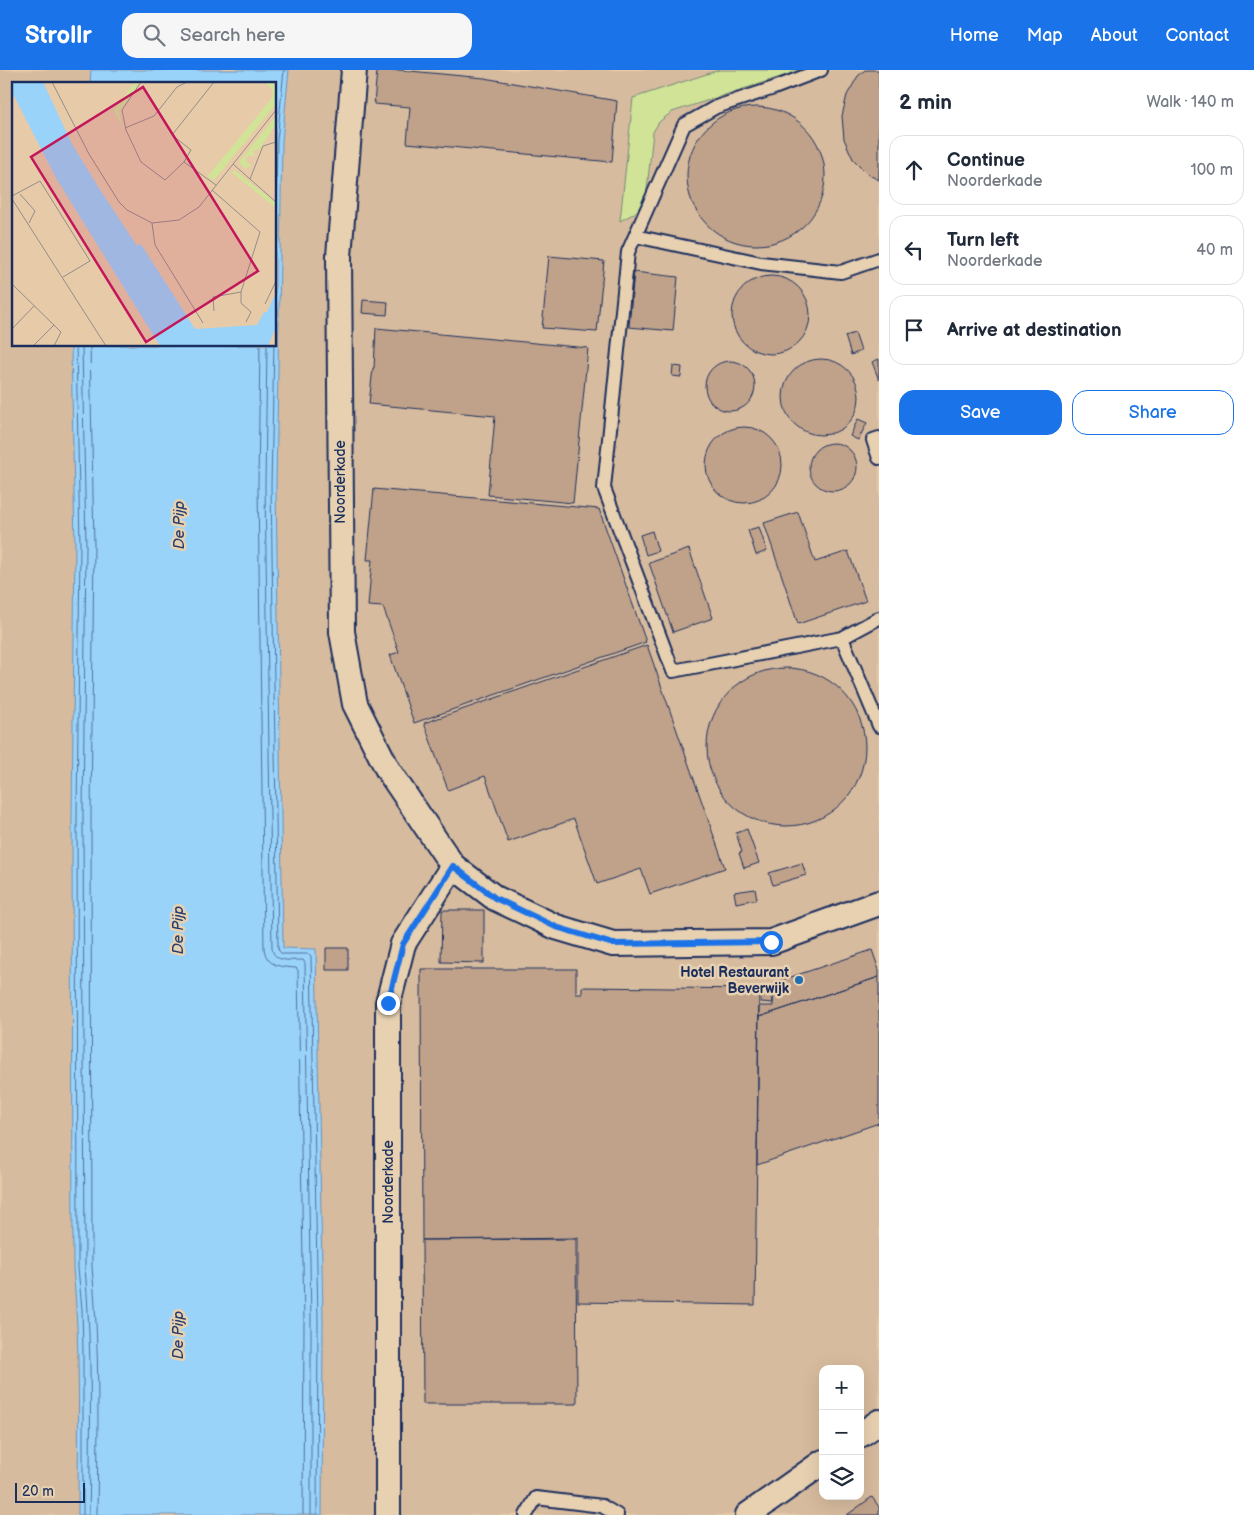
<!DOCTYPE html>
<meta charset="utf-8">
<style>
body{margin:0;font-family:"Balsamiq Sans",sans-serif;background:#f6f6f7;color:#1f2937}
.controls{position:absolute;right:15px;bottom:15px;display:grid;overflow:hidden;border-radius:10px;box-shadow:0 5px 20px #0002}
.controls button{width:45px;height:45px;display:grid;place-items:center;padding:0;border:0;border-bottom:1px solid #e0e1e3;background:#fff;color:#1f2937;font:25px sans-serif}
.scale{position:absolute;left:15px;bottom:12px;width:70px;box-sizing:border-box;padding-left:5px;border:2px solid #1b2f5e;border-top:0;font-size:14px;line-height:18px;white-space:nowrap;color:#1b2f5e;-webkit-text-stroke:4px #e8d1b1;paint-order:stroke}
.stop{position:absolute;width:15px;height:15px;margin:-11px;border:4px solid #1a73e8;border-radius:50%;background:#fff}
.stop.end{background:#1a73e8;border-color:#fff;box-shadow:0 1px 5px #0008}
.list{margin:0;padding:0;list-style:none}
h2{display:flex;justify-content:space-between;align-items:center;height:65px;margin:0;padding:0 20px;font-size:21px}
h2 small{font-size:16px;font-weight:400;color:#747a83}
.list li{display:grid;grid-template-columns:32px 1fr auto;gap:15px;align-items:center;box-sizing:border-box;height:70px;margin:0 10px 10px;padding:0 10px;border:1px solid #e0e1e3;border-radius:15px}
.list b{display:block;font-size:19px;white-space:nowrap}
.list p{margin:0;font-size:16px;white-space:nowrap;color:#747a83}
.list em{font-size:16px;font-style:normal;color:#747a83}
.actions{display:flex;gap:10px;padding:15px 20px}
.actions a{flex:1;padding:11px 0;border:1px solid #1a73e8;border-radius:15px;text-align:center;font-size:18px;color:#1a73e8}
.actions .main{background:#1a73e8;color:#fff}
.icon{flex:none;width:28px;height:28px;fill:none;stroke:currentColor;stroke-width:2;stroke-linecap:round;stroke-linejoin:round}
.map{position:relative;flex:none;width:879px;height:1445px;overflow:hidden}
header{display:flex;align-items:center;gap:30px;box-sizing:border-box;height:70px;padding:0 25px;background:#1a73e8;color:#fff}
header strong{font-size:24px}
nav{display:flex;gap:28px;margin-inline-start:auto;font-size:18px}
.search{width:350px;height:45px;background:#f6f6f7;display:flex;align-items:center;gap:12px;box-sizing:border-box;padding:0 18px;border-radius:15px;color:#747a83;font-size:19px}
main{display:flex}
aside{flex:1;background:#fff}
.map>svg:first-child{display:block}
.built{fill:#d7bb9e;fill-rule:evenodd}
.green{fill:#d0e397;stroke:#76897a}
.water{fill:#9ad3fa;stroke:#6791bc}
.lines{fill:none;stroke-linecap:round;stroke-linejoin:round}
.shore{stroke:#4e719c;stroke-width:1}
.building{fill:#c0a28a;stroke:#1b2f5e}
.service-casing{stroke:#1b2f5e;stroke-width:16}
.minor-casing{stroke:#1b2f5e;stroke-width:28}
.service{stroke:#e8d1b1;stroke-width:12}
.minor{stroke:#e8d1b1;stroke-width:24}
.route{stroke:#1a73e8;stroke-width:6}
.poi-dot{fill:#1f6fb2;stroke:#e8d1b1;stroke-width:2}
.labels{text-anchor:middle;dominant-baseline:central;stroke-width:5;stroke-linejoin:round;paint-order:stroke}
.street-label{font-size:14px;fill:#1b2f5e;stroke:#e8d1b1}
.poi-label{font-size:14px;font-weight:bold;fill:#1b2f5e;stroke:#e8d1b1;text-anchor:end}
.water-label{font-size:15px;font-style:italic;fill:#283f6e;stroke:#e8d1b1}
.inset-road{fill:none;stroke:#958c8a;stroke-width:1}
.view{fill:#c2185b;fill-opacity:0.15;stroke:#c2185b;stroke-width:2.5}
.inset-edge{fill:none;stroke:#1b2f5e;stroke-width:2.5}
</style>
<header>
<strong>Strollr</strong>
<div class="search"><svg class="icon" aria-label="search" viewBox="0 0 24 24"><circle cx="10" cy="10" r="6"/><path d="M15 15l6 6"/></svg>Search here</div>
<nav><a>Home</a><a>Map</a><a>About</a><a>Contact</a></nav>
</header>
<main>
<div class="map">
<svg width="879" height="1445" viewBox="0 0 879 1445">
<rect width="100%" height="100%" fill="#e7caa8"/>
<filter id="ink" filterUnits="userSpaceOnUse"><feTurbulence type="fractalNoise" baseFrequency=".02" numOctaves="2"/><feDisplacementMap in="SourceGraphic" scale="10" xChannelSelector="R" yChannelSelector="G"/><feConvolveMatrix kernelMatrix="1 2 1 2 8 2 1 2 1" color-interpolation-filters="sRGB"/></filter>
<g filter="url(#ink)">
<path class="built" d="M 0,0 L 879,0 L 879,1445 L 0,1445 ZM 14,14 L 275,14 L 275,275 L 14,275 ZM 823,1299 L 860,1299 L 860,1426 L 823,1426 Z"/>
<path class="green" d="M 719,0 L 802,0 L 672,42 L 659,52 L 653,62 L 646,129 L 635,143 L 620,151 L 633,28 Z"/>
<path class="water" d="M 91,0 L 289,0 L 282,71 L 276,416 L 283,878 L 316,879 L 323,1251 L 322,1445 L 78,1445 C 78,1363 81,1280 73,1198 L 72,746 L 75,475 L 71,275 L 275,275 L 275,14 L 90,14 Z"/>
<g class="lines">
<path class="shore" d="M 275,176 L 277,71 L 284,0
M 76,275 L 80,475 L 77,746 L 78,1198 L 82,1239 L 83,1280 L 83,1445
M 82,275 L 86,475 L 83,746 L 85,1197 C 92,1279 91,1363 89,1445
M 90,275 L 94,475 L 91,746 L 92,1197 C 100,1279 98,1363 97,1445
M 260,275 L 258,416 L 264,878 C 266,896 280,897 296,898 L 298,900 L 304,1251 L 303,1445
M 267,275 L 265,416 L 272,878 C 274,893 290,890 303,890 L 305,893 L 311,1251 L 311,1445
M 274,275 L 271,416 L 278,878 L 279,881 L 282,884 L 309,884 L 311,886 L 318,1251 L 317,1445"/>
</g>
<path class="building" d="M 377,0 L 399,0 L 484,8 L 617,31 L 612,92 L 407,73 L 410,37 L 374,34 Z
M 865,0 L 879,0 L 879,110 L 869,105 L 853,89 L 844,69 L 842,46 L 847,25 L 858,6 Z
M687 106a69 69 0 1 1 138 0a69 69 0 1 1-138 0Z
M 549,186 L 604,191 L 597,262 L 542,258 Z
M 634,202 L 678,207 L 673,261 L 629,257 Z
M732 245a39 39 0 1 1 78 0a39 39 0 1 1-78 0Z
M 363,230 L 388,232 L 387,245 L 362,243 Z
M 376,258 L 588,278 L 573,433 L 488,425 L 495,346 L 369,334 L 373,298 L 374,298 Z
M 855,263 L 861,281 L 851,285 L 845,266 Z
M 879,289 L 879,310 L 872,292 Z
M783 327a38 38 0 1 1 76 0a38 38 0 1 1-76 0Z
M705 316a25 25 0 1 1 50 0a25 25 0 1 1-50 0Z
M 673,296 L 682,297 L 681,307 L 672,306 Z
M 858,349 L 867,353 L 858,370 L 850,366 Z
M706 395a38 38 0 1 1 76 0a38 38 0 1 1-76 0Z
M809 397a24 24 0 1 1 48 0a24 24 0 1 1-48 0Z
M 374,419 L 599,439 L 646,572 L 414,653 L 390,585 L 399,582 L 383,537 L 368,536 L 372,490 L 367,490 Z
M 798,442 L 815,492 L 848,481 L 866,531 L 798,554 L 764,453 Z
M 759,457 L 767,481 L 756,485 L 748,460 Z
M 652,461 L 658,481 L 646,485 L 640,465 Z
M 689,479 L 713,548 L 673,562 L 649,493 Z
M 647,575 L 725,798 L 650,824 L 641,799 L 597,814 L 574,749 L 508,772 L 485,706 L 448,720 L 424,653 Z
M707 677a79 79 0 1 1 158 0a79 79 0 1 1-158 0Z
M 747,759 L 759,793 L 744,798 L 739,783 L 742,782 L 736,763 Z
M 802,793 L 806,805 L 773,815 L 769,803 Z
M 755,819 L 757,829 L 736,833 L 734,822 Z
M 442,840 L 484,840 L 484,893 L 441,892 Z
M 326,878 L 348,878 L 348,900 L 326,900 Z
M 872,880 L 879,900 L 879,907 L 759,947 L 759,936 L 773,936 L 773,915 L 780,912 L 779,911 Z
M 421,899 L 576,899 L 576,924 L 582,924 L 582,917 L 759,919 L 755,1235 L 578,1232 L 578,1168 L 422,1170 Z
M 879,907 L 879,1053 L 757,1095 L 759,947 Z
M 761,919 L 773,920 L 773,933 L 761,932 Z
M 576,1169 L 577,1334 L 423,1334 L 422,1170 Z
M 872,1427 L 879,1437 L 879,1445 L 847,1445 Z"/>
<g class="lines">
<g class="service-casing">
<path id="service" d="M 821,0 L 774,18 L 716,37 L 684,55 L 628,182 L 604,418 L 673,601 L 842,568
M 635,166 L 761,193 L 841,202 L 879,189
M 879,368 L 873,370 L 879,388
M 879,548 L 842,568 L 879,656
M 526,1445 L 536,1428 L 602,1436 L 617,1445"/>
</g>
<g class="minor-casing">
<path id="minor" d="M 354,0 L 339,186 L 342,562 L 355,634 L 388,700 L 453,796 L 495,828 L 556,857 L 613,874 L 771,872 L 879,833
M 860,1365 L 879,1352
M 388,1445 L 388,933 L 403,874 L 453,796
M 748,1445 L 823,1392"/>
</g>
<use href="#service" class="service"/>
<use href="#minor" class="minor"/>
</g>
</g>
<g class="lines" filter="url(#ink)">
<path class="route" d="M 388,933 L 403,874 L 453,796 L 495,828 L 556,857 L 613,874 L 771,872"/>
</g>
<circle class="poi-dot" cx="799" cy="910" r="5"/>
<g class="labels">
<g class="street-label">
<text transform="translate(340 412) rotate(-90)">Noorderkade</text>
<text transform="translate(388 1112) rotate(-90)">Noorderkade</text>
</g>
<g class="poi-label">
<text x="789" y="902">Hotel Restaurant<tspan x="789" dy="16">Beverwijk</tspan></text>
</g>
<g class="water-label">
<text transform="translate(179 455) rotate(-90)">De Pijp</text>
<text transform="translate(178 860) rotate(-90)">De Pijp</text>
<text transform="translate(178 1265) rotate(-90)">De Pijp</text>
</g>
</g>
<g transform="translate(12 12)">
<rect width="264" height="264" fill="#e7caa8"/>
<path d="M 123,0 L 126,0 L 122,11 L 107,29 L 110,45 L 102,28 ZM 253,0 L 259,0 L 264,5 L 264,22 L 202,98 L 195,95 L 260,16 L 261,8 ZM 264,34 L 264,42 L 247,68 L 241,68 L 243,74 L 237,73 L 234,76 L 234,80 L 240,83 L 233,87 L 227,80 ZM 224,89 L 264,121 L 264,126 L 219,90 Z" fill="#d0e397"/>
<path d="M 0,0 L 31,0 L 60,62 L 87,106 L 125,164 L 129,162 L 183,247 L 245,243 L 252,230 L 255,230 L 264,210 L 264,245 L 256,264 L 148,264 L 44,96 L 0,10 Z" fill="#9ad3fa"/>
<path class="inset-road" d="M 40,0 L 77,72 L 107,120 L 115,128 L 140,141 L 167,138 L 187,125 L 264,28M 129,0 L 110,28 L 114,48 L 129,80 L 153,98 L 172,80M 202,0 L 160,53 L 179,68 L 172,80 L 204,103M 113,46 L 142,34 L 165,5 L 175,0M 221,82 L 264,120M 238,97 L 251,64 L 264,60M 200,108 L 248,150 L 229,210 L 201,215 L 202,229M 8,112 L 23,129 L 17,141M 0,114 L 28,99 L 78,179 L 51,195M 0,117 L 94,264M 140,141 L 143,163 L 191,241M 0,202 L 49,250 L 42,264M 229,210 L 229,221 L 239,230 L 234,240M 253,222 L 264,199M 0,247 L 22,224M 21,264 L 42,243"/>
<path class="view" d="M 131,5 L 246,189 L 134,260 L 19,75 Z"/>
<rect width="264" height="264" class="inset-edge"/>
</g>
</svg>
<div class="controls">
<button>+</button>
<button>−</button>
<button><svg class="icon" aria-label="layers" viewBox="0 0 24 24"><path d="M12 4l9 5-9 5-9-5zM3 14l9 5 9-5"/></svg></button>
</div>
<div class="scale">20 m</div>
<div class="stop" style="left:771px;top:872px"></div>
<div class="stop end" style="left:388px;top:933px"></div>
</div>
<aside>
<h2>2 min<small>Walk · 140 m</small></h2>
<ul class="list">
<li><svg class="icon" aria-label="ahead" viewBox="0 0 24 24"><path d="M12 20V5M6 11l6-6 6 6"/></svg><div><b>Continue</b><p>Noorderkade</p></div><em>100 m</em></li>
<li><svg class="icon" aria-label="left" viewBox="0 0 24 24"><path d="M17 20v-9H6M10 6l-5 5 5 5"/></svg><div><b>Turn left</b><p>Noorderkade</p></div><em>40 m</em></li>
<li><svg class="icon" aria-label="arrive" viewBox="0 0 24 24"><path d="M6 21V4h12l-3 4 3 4H6"/></svg><div><b>Arrive at destination</b></div></li>
</ul>
<div class="actions"><a class="main">Save</a><a>Share</a></div>
</aside>
</main>
